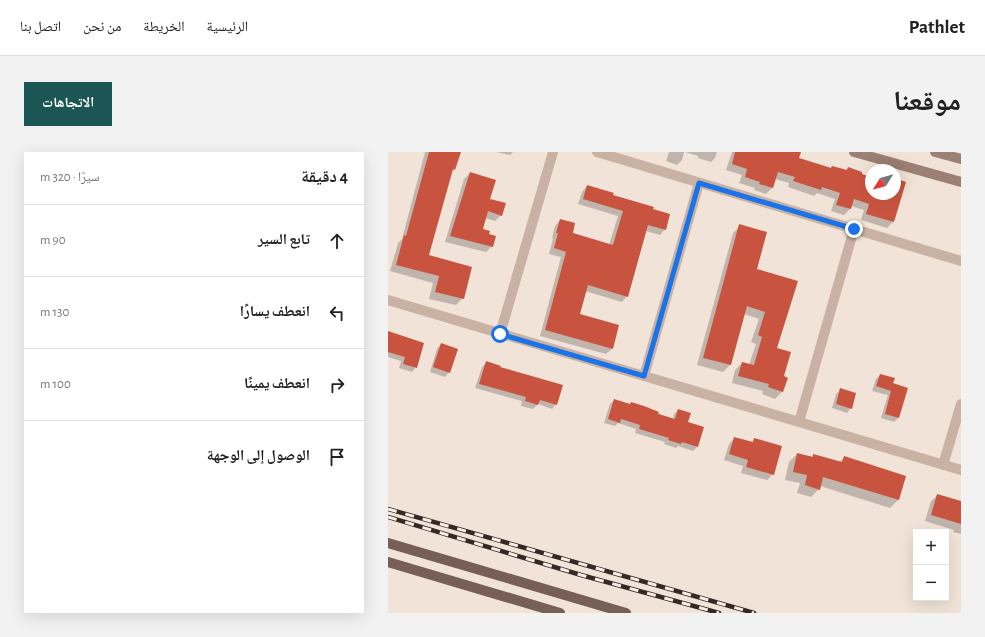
<!DOCTYPE html>
<html lang="ar">
<meta charset="utf-8">
<style>
body{margin:0;font-family:"Alegreya Sans","Noto Naskh Arabic",sans-serif;background:#f2f2f2;color:#222;direction:rtl}
.controls{position:absolute;right:12px;bottom:12px;display:grid;overflow:hidden;border-radius:0px;box-shadow:0 4px 16px #0002}
.controls button{width:36px;height:36px;display:grid;place-items:center;padding:0;border:0;border-bottom:1px solid #e0e0e0;background:#fff;color:#222;font:20px sans-serif}
.compass{position:absolute;left:477px;top:12px;width:36px;height:36px;border-radius:50%;background:#fff;box-shadow:0 4px 16px #0002;rotate:233deg}
.stop{position:absolute;width:12px;height:12px;margin:-9px;border:3px solid #1a73e8;border-radius:50%;background:#fff}
.stop.end{background:#1a73e8;border-color:#fff;box-shadow:0 1px 4px #0008}
.list{margin:0;padding:0;list-style:none}
h2{display:flex;justify-content:space-between;align-items:center;height:52px;margin:0;padding:0 16px;font-size:17px}
h2 small{font-size:13px;font-weight:400;color:#767676}
.list li{display:grid;grid-template-columns:26px 1fr auto;gap:12px;align-items:center;box-sizing:border-box;height:72px;padding:0 16px;border-top:1px solid #e0e0e0}
.list b{display:block;font-size:15px;white-space:nowrap}
.list em{font-size:13px;font-style:normal;color:#767676}
.icon{flex:none;width:22px;height:22px;fill:none;stroke:currentColor;stroke-width:2;stroke-linecap:round;stroke-linejoin:round}
.map{position:relative;flex:none;width:573px;height:461px;overflow:hidden;direction:ltr;border-radius:0px}
header{display:flex;align-items:center;gap:24px;box-sizing:border-box;height:56px;padding:0 20px;background:#fff;border-bottom:1px solid #e0e0e0}
header strong{font-size:19px}
nav{display:flex;gap:22px;margin-inline-start:auto;font-size:14px}
.intro{display:flex;align-items:center;justify-content:space-between;box-sizing:border-box;height:96px;padding:0 24px}
h1{margin:0;font-size:28px}
.button{padding:10px 18px;border-radius:0px;background:#1b5655;color:#fff;font-size:14px;font-weight:700}
main{display:flex;gap:24px;padding:0 24px}
aside{flex:1;background:#fff;border-radius:0px;box-shadow:0 4px 16px #0002}
.map>svg:first-child{display:block}
.shadow{fill:#0003}
.building{fill:#c8543f}
.lines{fill:none;stroke-linecap:round;stroke-linejoin:round}
.street{stroke:#c9b1a4;stroke-width:10}
.secondary{stroke:#9d8075;stroke-width:10}
.primary{stroke:#775e56;stroke-width:10}
.rail-casing{stroke:#342926;stroke-width:4.5}
.rail{stroke:#f9ede4;stroke-width:3;stroke-dasharray:9;stroke-linecap:butt}
.route{stroke:#1a73e8;stroke-width:5}
</style>
<header>
<strong>Pathlet</strong>
<nav><a>الرئيسية</a><a>الخريطة</a><a>من نحن</a><a>اتصل بنا</a></nav>
</header>
<div class="intro"><h1>موقعنا</h1><a class="button">الاتجاهات</a></div>
<main>
<div class="map">
<svg width="573" height="461" viewBox="0 0 573 461">
<rect width="100%" height="100%" fill="#f1e3d7"/>
<path class="shadow" d="M 37,0 L 72,0 L 66,17 L 64,20 L 40,103 L 75,146 L 68,153 L 41,147 L 45,131 L 2,119 L 10,91 L 14,87 Z
M 108,0 L 125,0 L 122,3 Z
M 281,0 L 296,0 L 294,8 L 289,13 L 278,9 Z
M 297,0 L 329,0 L 327,6 L 323,10 L 310,6 L 310,4 Z
M 344,0 L 407,0 L 410,6 L 443,16 L 444,15 L 458,19 L 460,16 L 483,26 L 483,42 L 507,42 L 507,27 L 517,30 L 505,70 L 499,76 L 473,68 L 476,58 L 463,54 L 462,57 L 456,63 L 443,59 L 447,47 L 429,41 L 426,44 L 400,35 L 401,31 L 387,27 L 384,36 L 378,42 L 366,38 L 367,36 L 351,31 L 354,23 L 338,18 Z
M 82,21 L 113,63 L 107,69 L 97,66 L 93,78 L 104,94 L 98,100 L 57,90 L 76,27 Z
M 199,34 L 264,58 L 277,77 L 272,83 L 258,79 L 239,144 L 234,150 L 197,139 L 191,163 L 230,174 L 224,197 L 218,202 L 152,184 L 173,105 L 161,102 L 165,87 L 164,86 L 167,74 L 172,68 L 184,82 L 221,93 L 230,64 L 190,52 L 194,40 Z
M 352,74 L 368,117 L 395,225 L 399,226 L 394,240 L 387,247 L 374,242 L 375,239 L 344,231 L 347,218 L 354,211 L 361,213 L 368,192 L 363,190 L 371,167 L 356,162 L 342,213 L 335,220 L 309,213 L 345,81 Z
M 0,179 L 28,215 L 24,220 L 11,216 L 13,209 L 0,205 Z
M 53,192 L 61,220 L 57,225 L 42,220 L 49,197 Z
M 99,210 L 111,216 L 168,252 L 164,257 L 150,252 L 145,257 L 133,254 L 134,249 L 87,236 L 94,215 Z
M 492,223 L 504,232 L 510,266 L 506,270 L 493,266 L 500,243 L 484,239 L 488,227 Z
M 453,238 L 463,256 L 459,261 L 444,256 L 448,242 Z
M 226,248 L 241,253 L 243,251 L 285,267 L 286,262 L 290,258 L 299,271 L 309,295 L 305,299 L 290,294 L 288,296 L 276,292 L 277,290 L 247,281 L 248,277 L 230,271 L 227,274 L 216,271 L 222,252 Z
M 347,286 L 363,291 L 367,288 L 385,322 L 379,328 L 353,321 L 355,314 L 336,308 L 341,292 Z
M 409,302 L 423,305 L 426,303 L 451,310 L 456,306 L 517,324 L 510,348 L 502,356 L 432,334 L 431,337 L 423,345 L 409,341 L 412,331 L 397,328 L 401,310 Z
M 550,343 L 573,350 L 573,382 L 565,380 L 566,378 L 537,369 L 543,349 Z"/>
<path class="building" d="M 41,0 L 73,0 L 67,18 L 65,17 L 41,103 L 84,115 L 76,147 L 47,140 L 51,124 L 8,113 L 16,83 L 18,84 Z
M 347,0 L 413,0 L 411,6 L 443,16 L 444,14 L 459,18 L 460,15 L 474,20 L 474,22 L 483,25 L 483,42 L 507,42 L 507,26 L 518,30 L 506,70 L 478,62 L 481,52 L 466,47 L 463,57 L 448,53 L 452,41 L 434,35 L 433,38 L 405,29 L 407,25 L 390,20 L 385,36 L 371,32 L 372,30 L 357,25 L 359,17 L 344,12 Z
M 82,20 L 108,28 L 102,47 L 118,51 L 114,64 L 100,59 L 95,77 L 102,79 L 101,82 L 108,84 L 105,95 L 62,84 Z
M 199,33 L 226,41 L 225,43 L 266,55 L 265,57 L 282,62 L 278,78 L 260,73 L 240,145 L 200,133 L 192,162 L 231,173 L 225,197 L 157,178 L 178,100 L 166,96 L 170,81 L 168,81 L 172,67 L 187,71 L 185,81 L 225,93 L 232,69 L 235,59 L 195,47 Z
M 351,72 L 379,80 L 369,117 L 410,129 L 389,196 L 403,200 L 396,224 L 400,226 L 395,240 L 380,235 L 381,232 L 350,224 L 354,210 L 366,213 L 374,185 L 370,183 L 377,160 L 359,154 L 343,213 L 315,206 Z
M 0,179 L 36,191 L 29,216 L 15,212 L 17,205 L 0,200 Z
M 53,191 L 70,197 L 62,221 L 45,215 Z
M 98,209 L 113,214 L 112,215 L 175,233 L 169,253 L 152,248 L 150,253 L 137,249 L 138,245 L 91,232 Z
M 492,222 L 507,226 L 505,231 L 520,236 L 511,266 L 497,262 L 503,239 L 488,234 Z
M 452,236 L 468,241 L 464,257 L 448,252 Z
M 226,247 L 242,252 L 243,250 L 256,254 L 271,260 L 270,262 L 287,267 L 290,257 L 303,261 L 300,270 L 316,275 L 310,295 L 294,290 L 293,292 L 280,288 L 281,286 L 251,277 L 252,273 L 233,267 L 232,271 L 220,267 Z
M 346,285 L 365,290 L 366,286 L 394,294 L 386,323 L 358,315 L 360,308 L 341,302 Z
M 409,301 L 425,305 L 425,302 L 454,310 L 456,304 L 518,324 L 511,348 L 435,325 L 432,338 L 417,333 L 419,323 L 405,320 Z
M 549,342 L 573,349 L 573,372 L 543,363 Z"/>
<g class="lines">
<path class="street" d="M 209,0 L 573,109
M 0,148 L 573,318
M 112,182 L 165,0
M 256,224 L 311,31
M 411,270 L 466,77
M 555,313 L 573,252"/>
<path class="secondary" d="M 466,0 L 573,30
M 547,0 L 573,7"/>
<path class="primary" d="M 0,391 L 238,461
M 0,410 L 172,461"/>
<g class="rail-casing">
<path id="rail" d="M 0,357 L 366,461
M 0,365 L 193,423 L 331,461"/>
</g>
<use href="#rail" class="rail"/>
</g>
<g class="lines">
<path class="route" d="M 112,182 L 256,224 L 311,31 L 466,77"/>
</g>
</svg>
<div class="controls">
<button>+</button>
<button>−</button>
</div>
<svg class="compass" viewBox="-18 -18 36 36"><path d="M0-13l5 13h-10z" fill="#e53935"/><path d="M0 13l5-13h-10z" fill="#767676"/></svg>
<div class="stop" style="left:112px;top:182px"></div>
<div class="stop end" style="left:466px;top:77px"></div>
</div>
<aside>
<h2>4 دقيقة<small>سيرًا · 320 m</small></h2>
<ul class="list">
<li><svg class="icon" aria-label="ahead" viewBox="0 0 24 24"><path d="M12 20V5M6 11l6-6 6 6"/></svg><div><b>تابع السير</b></div><em>90 m</em></li>
<li><svg class="icon" aria-label="left" viewBox="0 0 24 24"><path d="M17 20v-9H6M10 6l-5 5 5 5"/></svg><div><b>انعطف يسارًا</b></div><em>130 m</em></li>
<li><svg class="icon" aria-label="right" viewBox="0 0 24 24"><path d="M7 20v-9h11M14 6l5 5-5 5"/></svg><div><b>انعطف يمينًا</b></div><em>100 m</em></li>
<li><svg class="icon" aria-label="arrive" viewBox="0 0 24 24"><path d="M6 21V4h12l-3 4 3 4H6"/></svg><div><b>الوصول إلى الوجهة</b></div></li>
</ul>
</aside>
</main>
